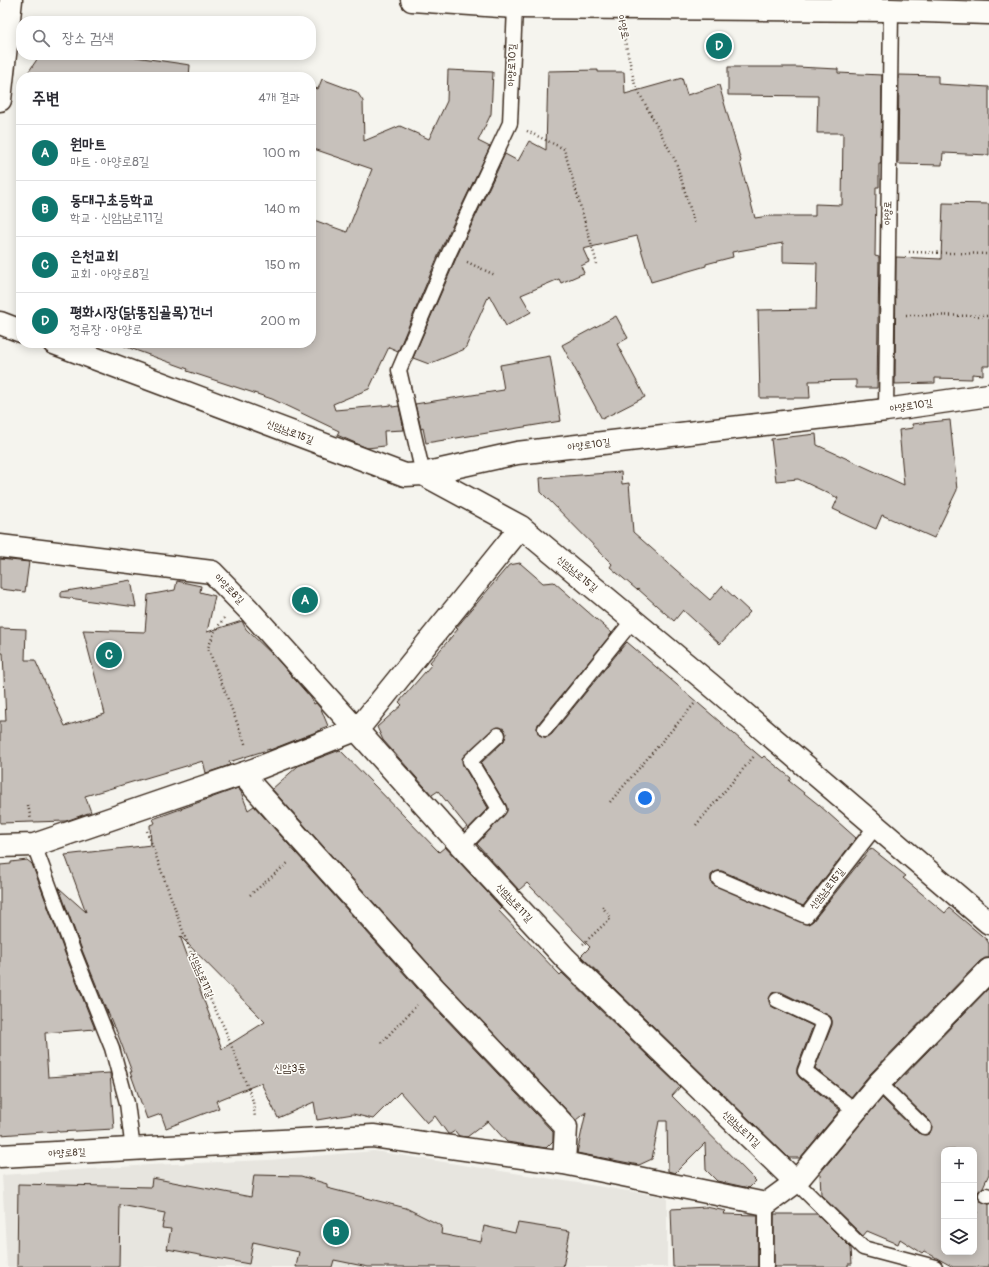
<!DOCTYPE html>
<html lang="ko">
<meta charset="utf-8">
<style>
body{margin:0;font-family:Pangolin,"Poor Story",sans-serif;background:#f7f7f7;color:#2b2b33}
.controls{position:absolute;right:12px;bottom:12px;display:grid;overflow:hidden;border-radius:8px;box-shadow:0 2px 10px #0003}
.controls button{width:36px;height:36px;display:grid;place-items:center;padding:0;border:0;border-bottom:1px solid #e1e1e2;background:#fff;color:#2b2b33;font:20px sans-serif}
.you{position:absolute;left:645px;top:798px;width:14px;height:14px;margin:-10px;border:3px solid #fff;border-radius:50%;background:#1a73e8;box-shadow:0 0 0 6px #1a73e833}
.badge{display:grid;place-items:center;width:26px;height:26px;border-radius:50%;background:#0f766e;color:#fff;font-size:13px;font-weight:700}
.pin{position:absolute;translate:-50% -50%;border:2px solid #fff;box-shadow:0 1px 4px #0006}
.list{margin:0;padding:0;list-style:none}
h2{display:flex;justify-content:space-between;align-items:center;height:52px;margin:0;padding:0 16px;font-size:17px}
h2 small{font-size:13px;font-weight:400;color:#7c7c81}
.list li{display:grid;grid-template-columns:26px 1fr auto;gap:12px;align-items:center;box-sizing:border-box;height:56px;padding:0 16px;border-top:1px solid #e1e1e2}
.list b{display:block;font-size:15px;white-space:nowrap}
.list p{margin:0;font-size:13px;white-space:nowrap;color:#7c7c81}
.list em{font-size:13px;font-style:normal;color:#7c7c81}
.icon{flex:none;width:22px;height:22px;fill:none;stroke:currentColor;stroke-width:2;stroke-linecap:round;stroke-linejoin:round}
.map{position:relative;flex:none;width:989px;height:1267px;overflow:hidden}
.search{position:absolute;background:#fff;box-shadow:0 2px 10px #0003;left:16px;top:16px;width:300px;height:44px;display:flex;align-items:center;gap:10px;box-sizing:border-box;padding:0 14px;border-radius:16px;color:#7c7c81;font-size:15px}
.panel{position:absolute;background:#fff;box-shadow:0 2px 10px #0003;left:16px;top:72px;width:300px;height:276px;border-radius:16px}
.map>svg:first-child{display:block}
.built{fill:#e7e5df}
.building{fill:#c7c1bb;stroke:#3b2a1e;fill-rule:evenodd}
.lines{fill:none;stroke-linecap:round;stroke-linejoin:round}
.lane-casing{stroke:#3b2a1e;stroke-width:17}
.street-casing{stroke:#3b2a1e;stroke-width:25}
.secondary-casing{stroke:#3b2a1e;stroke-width:25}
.path{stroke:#3b2a1e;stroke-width:2.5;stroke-dasharray:1 3;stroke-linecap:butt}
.lane{stroke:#fdfcf7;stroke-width:14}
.street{stroke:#fdfcf7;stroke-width:22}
.secondary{stroke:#fdfcf7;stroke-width:22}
.labels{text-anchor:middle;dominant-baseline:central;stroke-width:3;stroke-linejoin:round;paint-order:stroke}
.street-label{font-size:10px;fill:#3b2a1e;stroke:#fdfcf7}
.neighbourhood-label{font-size:11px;fill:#3b2a1e;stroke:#fdfcf7}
</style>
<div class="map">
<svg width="989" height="1267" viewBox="0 0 989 1267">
<rect width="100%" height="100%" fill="#f5f4ee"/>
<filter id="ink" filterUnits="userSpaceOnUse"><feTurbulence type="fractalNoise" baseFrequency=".025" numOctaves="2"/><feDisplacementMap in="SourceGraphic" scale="8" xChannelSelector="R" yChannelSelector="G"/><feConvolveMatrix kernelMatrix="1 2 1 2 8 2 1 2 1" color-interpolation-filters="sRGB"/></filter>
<g filter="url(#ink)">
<path class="built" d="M 374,1151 L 667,1197 L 667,1267 L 7,1267 L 2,1175 L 150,1165 L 269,1160 Z"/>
<path class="building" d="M 40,55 L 122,55 L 190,65 L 189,77 L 25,77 Z
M 728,67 L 797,67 L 838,69 L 838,73 L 882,75 L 881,164 L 879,164 L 879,187 L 876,187 L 875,256 L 879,257 L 877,388 L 856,388 L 856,380 L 809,381 L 810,398 L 760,398 L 758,310 L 816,309 L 817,263 L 783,262 L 783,243 L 732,252 L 733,257 L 706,264 L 706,266 L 651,282 L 637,236 L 583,249 L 589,262 L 581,266 L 584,273 L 561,283 L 559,279 L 521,295 L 531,312 L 506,326 L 489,295 L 465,349 L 429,364 L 413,358 L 457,256 L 505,154 L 518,161 L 529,141 L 546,150 L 548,71 L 598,70 L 598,72 L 624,72 L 625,94 L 682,78 L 687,95 L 719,85 L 741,161 L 740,162 L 755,218 L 769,216 L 815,216 L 815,204 L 842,205 L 843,133 L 817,133 L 818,96 L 728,95 Z
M 448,70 L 493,72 L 491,114 L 478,141 L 490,147 L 441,249 L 398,351 L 389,347 L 369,389 L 333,404 L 335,410 L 392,405 L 392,407 L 399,406 L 404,430 L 384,431 L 385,446 L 367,448 L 337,435 L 339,431 L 272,399 L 187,371 L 188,369 L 124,346 L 124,343 L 311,343 L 311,219 L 347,232 L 372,169 L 311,148 L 311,87 L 318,89 L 322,79 L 357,92 L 363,101 L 364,141 L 400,126 L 429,139 L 447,101 Z
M 899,75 L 938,76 L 938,84 L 989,87 L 989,155 L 943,153 L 942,165 L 898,164 Z
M 943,203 L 989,204 L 989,366 L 983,366 L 983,375 L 972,374 L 972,379 L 935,378 L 935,383 L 895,384 L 896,257 L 941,259 Z
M 616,316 L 628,338 L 617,344 L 645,397 L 602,419 L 562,345 Z
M 550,356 L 561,421 L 426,443 L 423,428 L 421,429 L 415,404 L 504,390 L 500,365 Z
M 950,420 L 957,490 L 934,538 L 882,515 L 876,529 L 833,509 L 838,498 L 798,479 L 776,481 L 771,439 L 816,434 L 817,445 L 904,485 L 899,430 L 913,428 L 912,424 Z
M 621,472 L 622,484 L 629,483 L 633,532 L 710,600 L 722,586 L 750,612 L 720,644 L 683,610 L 674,621 L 638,589 L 637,590 L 610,567 L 612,564 L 541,492 L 540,478 Z
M 0,559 L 29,562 L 25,592 L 0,589 Z
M 520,563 L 543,583 L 554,582 L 612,633 L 538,724 L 537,728 L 539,735 L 544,737 L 548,737 L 552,734 L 625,644 L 627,642 L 762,758 L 764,756 L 791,778 L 789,781 L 819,805 L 856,838 L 803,906 L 722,871 L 718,871 L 711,875 L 711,880 L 712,884 L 807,924 L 813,921 L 871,848 L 906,876 L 903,878 L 945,913 L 949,908 L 987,940 L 989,944 L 989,958 L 985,958 L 980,961 L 870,1074 L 851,1097 L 815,1068 L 832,1025 L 832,1021 L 831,1017 L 781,992 L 776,992 L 772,993 L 769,1000 L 770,1005 L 773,1007 L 813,1026 L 797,1068 L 797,1074 L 800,1078 L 840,1110 L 800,1158 L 789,1158 L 581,956 L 590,947 L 527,883 L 519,890 L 477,844 L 507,811 L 506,805 L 481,763 L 504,741 L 506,734 L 504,729 L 500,727 L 493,729 L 462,758 L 463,765 L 488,808 L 465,832 L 463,830 L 467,827 L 438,791 L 432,795 L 383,740 L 377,727 L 402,705 L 399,702 L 432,664 L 430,662 L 458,629 L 456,628 L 509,565 Z
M 131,580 L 136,607 L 61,597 L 61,592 Z
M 177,581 L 201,586 L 200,592 L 215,596 L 207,632 L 242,621 L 246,629 L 275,657 L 311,698 L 314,704 L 316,703 L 321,709 L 328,726 L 320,729 L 321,730 L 270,750 L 270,749 L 229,762 L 230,765 L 206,773 L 203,761 L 85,796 L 91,812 L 66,821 L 0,823 L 0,721 L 6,721 L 3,653 L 0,653 L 0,628 L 26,629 L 25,660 L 35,660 L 65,726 L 105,714 L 83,630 L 145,632 L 148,595 L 175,590 Z
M 340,750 L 439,852 L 445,847 L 501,907 L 498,910 L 560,975 L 562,973 L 680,1087 L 672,1096 L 756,1181 L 749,1188 L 717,1181 L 706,1170 L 705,1143 L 675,1173 L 668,1171 L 667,1121 L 659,1121 L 652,1159 L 639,1165 L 577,1153 L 586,1112 L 576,1120 L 443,980 L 272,789 L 298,766 Z
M 238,788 L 241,792 L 248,810 L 254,806 L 425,997 L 553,1132 L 553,1141 L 546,1148 L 507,1142 L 488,1121 L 467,1137 L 459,1136 L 455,1131 L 450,1134 L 448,1134 L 435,1116 L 427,1123 L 400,1092 L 373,1119 L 353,1114 L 317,1120 L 314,1102 L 278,1118 L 261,1083 L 216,1101 L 219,1108 L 166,1128 L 161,1114 L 147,1119 L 130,1072 L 132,1072 L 115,1027 L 114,1027 L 107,1010 L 108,1014 L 82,950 L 59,888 L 86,912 L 65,855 L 151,845 L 150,825 L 155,823 L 153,819 ZM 180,936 L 265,1022 L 222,1049 Z
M 27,860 L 32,864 L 66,956 L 95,1029 L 45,1033 L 48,1077 L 110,1073 L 114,1129 L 59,1132 L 58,1131 L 0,1135 L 0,865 L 11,864 L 11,862 Z
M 989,988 L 989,1174 L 983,1187 L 978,1192 L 978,1196 L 980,1201 L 989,1204 L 989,1267 L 953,1267 L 924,1251 L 922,1253 L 900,1239 L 898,1244 L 867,1231 L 863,1236 L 821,1195 L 820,1173 L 882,1098 L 918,1133 L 926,1135 L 930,1133 L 932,1125 L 930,1121 L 894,1086 ZM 944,1150 L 974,1150 L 974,1252 L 944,1252 Z
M 254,1175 L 301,1176 L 327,1184 L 327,1188 L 406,1208 L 442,1226 L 441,1234 L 481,1242 L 484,1226 L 515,1233 L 518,1223 L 570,1231 L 563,1267 L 368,1267 L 334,1260 L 332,1267 L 296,1267 L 299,1252 L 253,1242 L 249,1264 L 167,1249 L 171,1229 L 162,1228 L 165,1213 L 120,1205 L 119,1267 L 17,1267 L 18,1184 L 151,1187 L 152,1178 L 251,1197 Z
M 706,1207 L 726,1211 L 723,1214 L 758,1215 L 758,1267 L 673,1267 L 671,1209 Z
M 774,1214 L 817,1214 L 851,1248 L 852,1264 L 848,1264 L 848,1267 L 774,1267 Z"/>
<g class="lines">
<g class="lane-casing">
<path id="lane" d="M 886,410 L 891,10
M 423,474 L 399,370 L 449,253 L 510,123 L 515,7
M 545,729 L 633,620
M 34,845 L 74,953 L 112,1048 L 127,1103 L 133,1150
M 462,847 L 499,809 L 470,761 L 498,735
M 719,879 L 806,916 L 876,826
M 777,1000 L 824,1022 L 805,1071 L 856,1111
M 879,1083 L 924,1127
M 796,1182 L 863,1248 L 935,1267
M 986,1195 L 989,1196
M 766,1204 L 766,1267"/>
</g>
<g class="street-casing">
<path id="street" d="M 0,100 L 11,0
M 0,323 L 21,331
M 54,343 L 405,475 L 423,474 L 521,527 L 711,685 L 989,923
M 423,474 L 517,453 L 886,410 L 989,395
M 0,546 L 212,572 L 248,609 L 462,847 L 566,959 L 796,1182
M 242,774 L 434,988 L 566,1127 L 564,1163
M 0,846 L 34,845 L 256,769 L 358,729 L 521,527
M 0,1156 L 373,1136 L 564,1163 L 766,1204 L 796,1182 L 879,1083 L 989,970"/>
</g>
<g class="secondary-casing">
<path id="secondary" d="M 412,0 L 515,7 L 891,10 L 989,13"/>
</g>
<path class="path" d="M 623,32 L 635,85 L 676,162 L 695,225
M 527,131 L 564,149 L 597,264
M 909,252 L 989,254
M 467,262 L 495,275
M 906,315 L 989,316
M 224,618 L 215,631 L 208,648 L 246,746
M 610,802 L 695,703
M 28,805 L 31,820
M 696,825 L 755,755
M 147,831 L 201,981 L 224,1027 L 253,1101 L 255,1118
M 250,895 L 289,862
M 583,944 L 611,918 L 600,904
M 381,1043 L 417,1005
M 974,1220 L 978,1212"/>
<use href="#lane" class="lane"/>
<use href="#street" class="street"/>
<use href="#secondary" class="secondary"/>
</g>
</g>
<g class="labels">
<g class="street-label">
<text transform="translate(623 27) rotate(78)">아양로</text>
<text transform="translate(512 65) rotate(-88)">아양로10길</text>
<text transform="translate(888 213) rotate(-89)">아양로</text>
<text transform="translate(911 406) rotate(-8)">아양로10길</text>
<text transform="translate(290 432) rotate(21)">신암남로15길</text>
<text transform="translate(589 445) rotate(-7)">아양로10길</text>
<text transform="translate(577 574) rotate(40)">신암남로15길</text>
<text transform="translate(229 589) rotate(46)">아양로8길</text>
<text transform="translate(827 889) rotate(-52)">신암남로15길</text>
<text transform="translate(514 903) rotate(47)">신암남로11길</text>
<text transform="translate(201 975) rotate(67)">신암남로11길</text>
<text transform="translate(741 1129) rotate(44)">신암남로11길</text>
<text transform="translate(67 1153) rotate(-3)">아양로8길</text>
</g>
<g class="neighbourhood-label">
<text x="290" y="1068">신암3동</text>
</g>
</g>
</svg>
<div class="controls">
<button>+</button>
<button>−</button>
<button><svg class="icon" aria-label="layers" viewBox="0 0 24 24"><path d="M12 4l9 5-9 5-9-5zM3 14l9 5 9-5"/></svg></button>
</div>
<div class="you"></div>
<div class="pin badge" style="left:305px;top:600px">A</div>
<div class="pin badge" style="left:336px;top:1232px">B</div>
<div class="pin badge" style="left:109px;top:655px">C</div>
<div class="pin badge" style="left:719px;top:46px">D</div>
<div class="search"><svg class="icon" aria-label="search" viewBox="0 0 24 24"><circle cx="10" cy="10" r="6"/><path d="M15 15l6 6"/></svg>장소 검색</div>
<section class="panel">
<h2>주변<small>4개 결과</small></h2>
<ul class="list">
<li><span class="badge">A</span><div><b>원마트</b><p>마트 · 아양로8길</p></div><em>100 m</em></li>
<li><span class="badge">B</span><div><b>동대구초등학교</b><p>학교 · 신암남로11길</p></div><em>140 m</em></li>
<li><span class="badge">C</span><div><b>은천교회</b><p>교회 · 아양로8길</p></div><em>150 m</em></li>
<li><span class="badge">D</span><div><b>평화시장(닭똥집골목)건너</b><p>정류장 · 아양로</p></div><em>200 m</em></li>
</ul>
</section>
</div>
